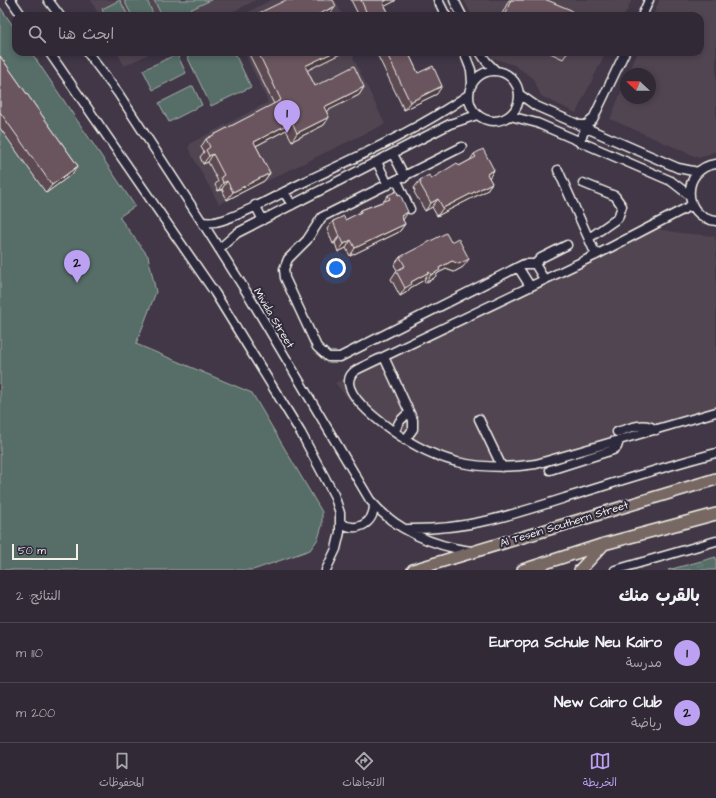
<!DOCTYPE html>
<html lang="ar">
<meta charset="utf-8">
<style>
body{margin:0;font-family:"Architects Daughter","Playpen Sans Arabic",sans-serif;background:#3d3541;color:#f1f3f6;direction:rtl}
.compass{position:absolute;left:620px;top:68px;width:36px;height:36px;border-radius:50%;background:#312935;box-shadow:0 2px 6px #0003;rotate:292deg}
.scale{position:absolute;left:12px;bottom:10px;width:66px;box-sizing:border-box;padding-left:4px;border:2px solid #f4f1e8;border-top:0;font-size:11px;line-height:14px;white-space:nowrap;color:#f4f1e8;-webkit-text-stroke:3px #2f2a3d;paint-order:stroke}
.you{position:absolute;left:336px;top:268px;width:14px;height:14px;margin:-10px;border:3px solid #fff;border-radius:50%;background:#1a73e8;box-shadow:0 0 0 6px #1a73e833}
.badge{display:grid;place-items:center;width:26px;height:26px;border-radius:50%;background:#bca0f2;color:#111;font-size:13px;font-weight:700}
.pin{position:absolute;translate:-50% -33px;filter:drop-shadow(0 1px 2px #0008)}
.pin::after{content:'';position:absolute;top:21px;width:14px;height:12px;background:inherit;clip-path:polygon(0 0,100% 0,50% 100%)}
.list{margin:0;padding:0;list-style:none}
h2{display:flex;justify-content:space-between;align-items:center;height:52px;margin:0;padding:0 16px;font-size:17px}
h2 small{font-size:13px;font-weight:400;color:#a8a6ad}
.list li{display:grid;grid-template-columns:26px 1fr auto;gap:12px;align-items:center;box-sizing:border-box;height:60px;padding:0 16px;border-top:1px solid #4c4550}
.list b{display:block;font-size:15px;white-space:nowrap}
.list p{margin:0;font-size:13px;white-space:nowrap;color:#a8a6ad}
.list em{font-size:13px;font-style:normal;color:#a8a6ad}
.icon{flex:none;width:22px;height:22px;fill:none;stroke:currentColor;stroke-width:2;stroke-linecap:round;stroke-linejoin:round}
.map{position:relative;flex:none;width:716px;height:570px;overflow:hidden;direction:ltr}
.search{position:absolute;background:#312935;box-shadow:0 2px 6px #0003;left:12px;right:12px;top:12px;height:44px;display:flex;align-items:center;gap:10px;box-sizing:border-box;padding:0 14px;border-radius:12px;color:#a8a6ad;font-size:15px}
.sheet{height:172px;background:#312935}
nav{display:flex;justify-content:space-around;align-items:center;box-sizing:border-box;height:56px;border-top:1px solid #4c4550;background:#312935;font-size:11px;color:#a8a6ad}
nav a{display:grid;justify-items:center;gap:2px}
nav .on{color:#bca0f2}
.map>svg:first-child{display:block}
.built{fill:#514451}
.grass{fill:url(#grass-tufts);stroke:#a6afa8}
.pitch{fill:#576d68;stroke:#a6afa8}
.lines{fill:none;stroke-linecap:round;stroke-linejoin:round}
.minor-casing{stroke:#f4f1e8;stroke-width:11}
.major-casing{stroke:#f4f1e8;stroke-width:14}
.minor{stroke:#2f2a3d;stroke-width:8}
.major{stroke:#776864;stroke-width:11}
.wall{fill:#5c4851;stroke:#f4f1e8}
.shaded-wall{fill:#4b3b42;stroke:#f4f1e8}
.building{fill:#6b545e;stroke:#f4f1e8}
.labels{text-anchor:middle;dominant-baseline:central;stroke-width:4;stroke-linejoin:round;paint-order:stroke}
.street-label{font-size:11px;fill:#f4f1e8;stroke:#2f2a3d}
</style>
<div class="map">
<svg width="716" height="570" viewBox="0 0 716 570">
<defs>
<pattern id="grass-tufts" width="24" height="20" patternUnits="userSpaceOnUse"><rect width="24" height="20" fill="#576d68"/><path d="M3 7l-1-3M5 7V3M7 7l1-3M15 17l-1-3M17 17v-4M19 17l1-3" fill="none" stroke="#70827e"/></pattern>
</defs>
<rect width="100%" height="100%" fill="#413747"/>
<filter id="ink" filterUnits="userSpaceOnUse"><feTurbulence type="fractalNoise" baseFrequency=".025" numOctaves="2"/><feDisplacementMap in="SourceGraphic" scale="8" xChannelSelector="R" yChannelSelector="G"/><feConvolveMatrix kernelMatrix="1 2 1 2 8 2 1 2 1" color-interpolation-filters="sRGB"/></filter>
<g filter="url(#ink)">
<path class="built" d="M 91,0 L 256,0 L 224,16 L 99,16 Z
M 271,0 L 335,0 L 343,16 L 240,16 Z
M 464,0 L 632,0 L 624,16 L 472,16 Z
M 659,0 L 716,0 L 716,151 L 699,158 L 610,119 L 626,80 L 626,98 L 650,98 L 650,74 L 628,74 L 638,52 L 700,52 L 700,16 L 653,16 Z
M 117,52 L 153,52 L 124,66 Z
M 244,52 L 359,52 L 353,57 L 385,124 L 219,204 L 188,148 L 191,143 L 268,102 Z
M 489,52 L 606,52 L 576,113 L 541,96 L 533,78 L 514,65 L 492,58 Z
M 648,227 L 680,233 L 714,236 L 716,241 L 716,411 L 514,468 L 463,466 L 429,459 L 389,435 L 354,405 L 335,383 Z"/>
<path class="grass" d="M 716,557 L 716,570 L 668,570 Z"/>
<path class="pitch" d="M 120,0 L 128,16 L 105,16 L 102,9 Z
M 124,0 L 147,0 L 154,16 L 132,16 Z
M 154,0 L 211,0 L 177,16 L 162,16 Z
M 0,7 L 16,30 L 16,52 L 31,52 L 135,206 L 119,217 L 148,256 L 156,292 L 136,344 L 252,393 L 322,512 L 322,526 L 318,539 L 310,550 L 253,570 L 0,570 Z
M 185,52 L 234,52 L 251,87 L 211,106 Z
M 177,54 L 186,73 L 153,90 L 143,70 Z
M 193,86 L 202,105 L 169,122 L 159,103 Z"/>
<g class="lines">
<g class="minor-casing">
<path id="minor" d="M 11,0 L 22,16
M 48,0 L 60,16
M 438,0 L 446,16
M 454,0 L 462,16
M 642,16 L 649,0
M 49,52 L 215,293 L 301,433 L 334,495 L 340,513 L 340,532 L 336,549 L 326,570
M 87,52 L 118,93 L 202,222 L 249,296 L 370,500 C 395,530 433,546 471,551
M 464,52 L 471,70 L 472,83
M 480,52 L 486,61 L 495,70
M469 96a25 25 0 1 1 50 0a25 25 0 1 1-50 0Z
M 519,94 L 536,106 L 678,168 L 698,172
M 510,116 L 537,123 L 671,181 L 689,195
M 580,125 L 586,125 L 593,119 L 625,52
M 579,142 L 586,128
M 462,147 L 322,217 L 307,240 L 288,259 L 284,269 L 285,278 L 317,347 L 328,357 L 340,357 L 524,264 L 535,264 L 544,279
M 393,154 L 405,177
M 377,162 L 388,185
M 716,164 C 681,168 681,217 716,221
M 558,170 L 596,255
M 397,181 L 410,209
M 583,183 L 615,196 L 622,206 L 618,218 L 589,238
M 284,192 L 292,205
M 255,205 L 263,220
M 692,205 L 596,255 L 358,369 C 323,388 400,437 417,446 C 429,453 443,458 457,462 C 483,468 509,468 536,464 L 716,412
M 202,222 C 209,223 215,223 223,220 C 249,212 275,196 300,184 C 357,157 416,131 468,95
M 219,249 L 237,233 L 450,124 L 477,115
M 535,264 L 541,258 L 567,245
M 518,267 L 530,286
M 384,357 L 413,420 L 413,429 L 405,440
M 479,419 L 502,467
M 394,432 L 400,421 L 409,412
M 617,432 C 630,428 644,421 656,430
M 550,470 L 613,450 L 617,447 L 619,441
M 341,523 C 356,533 374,524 374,505
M 408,529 C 467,530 512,515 568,497 C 617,482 666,466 716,453
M 615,570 L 716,541"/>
</g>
<g class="major-casing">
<path id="major" d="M 413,570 L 716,479
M 523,570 L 604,544 L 716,514
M 580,570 L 604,544"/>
</g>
<use href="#minor" class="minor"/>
<use href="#major" class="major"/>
</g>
<path class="wall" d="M 351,0 L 396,0 L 395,1 L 385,6 L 390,16 L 359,16 Z
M 509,0 L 547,0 L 573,16 L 501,16 Z
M 248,52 L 344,52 L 307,70 L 315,86 L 364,87 L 359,95 L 326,111 L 329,117 L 324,125 L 292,141 L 286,130 L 256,146 L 270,173 L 264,181 L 227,200 L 222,189 L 218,191 L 215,185 L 218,181 L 208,162 L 203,164 L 200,157 L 204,152 L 201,147 L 206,139 L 274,104 Z
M 376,52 L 408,52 L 418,73 L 437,94 L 404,110 Z
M 548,52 L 568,52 L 563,59 Z
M 0,56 L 78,166 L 72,174 L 46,193 L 0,128 Z
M 474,154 L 494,170 L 489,178 L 492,183 L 486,191 L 437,216 L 432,207 L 425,211 L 414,192 L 415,191 L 414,188 L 420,180 L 431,179 L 459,166 L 470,160 Z
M 388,195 L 405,224 L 399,232 L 350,256 L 346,248 L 338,252 L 335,243 L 333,244 L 327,229 L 333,221 L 345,220 L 358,214 L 361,210 L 384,201 Z
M 400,257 L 463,267 L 454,272 L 446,269 L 438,273 L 434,278 L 425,283 L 424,280 L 410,288 L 407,292 L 400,296 L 391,279 L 397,270 L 394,265 Z"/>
<path class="shaded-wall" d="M 387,0 L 396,0 L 395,1 L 378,10 L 383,2 Z
M 336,6 L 330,14 L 325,16 L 315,16 Z
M 334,52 L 344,52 L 300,74 L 305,66 Z
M 442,86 L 437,94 L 404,110 L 410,102 Z
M 364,87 L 359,95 L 319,115 L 324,107 Z
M 329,117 L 324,125 L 292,141 L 297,133 Z
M 292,122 L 286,130 L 248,150 L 254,142 Z
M 213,154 L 208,162 L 203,164 L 209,156 Z
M 78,166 L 72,174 L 46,193 L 52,185 Z
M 494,170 L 489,178 L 487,174 Z
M 270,173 L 264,181 L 227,200 L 233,192 Z
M 227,181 L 222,189 L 218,191 L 223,183 Z
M 492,183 L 486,191 L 437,216 L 443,208 Z
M 438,199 L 432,207 L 425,211 L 431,203 Z
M 408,212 L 403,220 L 401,216 Z
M 405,224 L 399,232 L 350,256 L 355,248 Z
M 339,236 L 340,236 L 335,243 L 333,244 Z
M 351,240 L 346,248 L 338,252 L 344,244 Z
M 469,259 L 463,267 L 454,272 L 446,269 L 438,273 L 434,278 L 425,283 L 431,275 L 439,268 L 452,261 Z
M 429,272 L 424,280 L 410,288 L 407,292 L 400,296 L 405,288 L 411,282 Z"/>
<path class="building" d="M 286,0 L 333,0 L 336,6 L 315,16 L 253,16 Z
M 361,0 L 387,0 L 383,2 L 390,16 L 368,16 Z
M 511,0 L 547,0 L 571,10 L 573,16 L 504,16 Z
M 258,52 L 334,52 L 305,66 L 315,86 L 354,66 L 364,87 L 324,107 L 329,117 L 297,133 L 292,122 L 254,142 L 270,173 L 233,192 L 227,181 L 223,183 L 221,177 L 224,175 L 213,154 L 209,156 L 206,150 L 210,147 L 206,139 L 281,100 Z
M 386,52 L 408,52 L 418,73 L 433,66 L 442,86 L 410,102 Z
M 0,56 L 78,166 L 52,185 L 0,112 Z
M 483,149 L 494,170 L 487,174 L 492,183 L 443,208 L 438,199 L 431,203 L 420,184 L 421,183 L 420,180 L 429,175 L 431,179 L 457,163 L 459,166 L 476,157 L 474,154 Z
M 397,191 L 398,195 L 400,194 L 408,212 L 401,216 L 405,224 L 355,248 L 351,240 L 344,244 L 340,236 L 339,236 L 333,221 L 344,216 L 345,220 L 361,212 L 361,210 L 390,199 L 388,195 Z
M 446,233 L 451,242 L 458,238 L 469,259 L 459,264 L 452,261 L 439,268 L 440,270 L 431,275 L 429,272 L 411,282 L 412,284 L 405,288 L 396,271 L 405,266 L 400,257 Z"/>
</g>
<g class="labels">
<g class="street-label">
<text transform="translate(274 318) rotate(59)">Mivida Street</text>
<text transform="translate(564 524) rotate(-17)">Al Tesein Southern Street</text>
</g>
</g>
</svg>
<svg class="compass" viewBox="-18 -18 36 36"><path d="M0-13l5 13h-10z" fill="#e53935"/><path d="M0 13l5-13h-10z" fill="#a8a6ad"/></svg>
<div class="scale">50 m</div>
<div class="you"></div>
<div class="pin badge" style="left:287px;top:133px">1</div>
<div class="pin badge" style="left:77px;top:283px">2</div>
<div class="search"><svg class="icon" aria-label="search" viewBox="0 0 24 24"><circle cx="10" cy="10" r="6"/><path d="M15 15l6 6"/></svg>ابحث هنا</div>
</div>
<section class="sheet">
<h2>بالقرب منك<small>النتائج: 2</small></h2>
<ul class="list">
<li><span class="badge">1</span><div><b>Europa Schule Neu Kairo</b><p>مدرسة</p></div><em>110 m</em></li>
<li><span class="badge">2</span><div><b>New Cairo Club</b><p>رياضة</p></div><em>200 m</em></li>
</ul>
</section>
<nav>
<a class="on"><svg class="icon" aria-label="map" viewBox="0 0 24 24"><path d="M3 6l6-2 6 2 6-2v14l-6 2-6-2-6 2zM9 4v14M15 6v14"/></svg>الخريطة</a>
<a><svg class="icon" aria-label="directions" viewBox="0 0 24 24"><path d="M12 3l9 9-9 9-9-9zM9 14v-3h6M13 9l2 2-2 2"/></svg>الاتجاهات</a>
<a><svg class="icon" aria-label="saved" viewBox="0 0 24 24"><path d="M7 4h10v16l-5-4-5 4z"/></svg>المحفوظات</a>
</nav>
